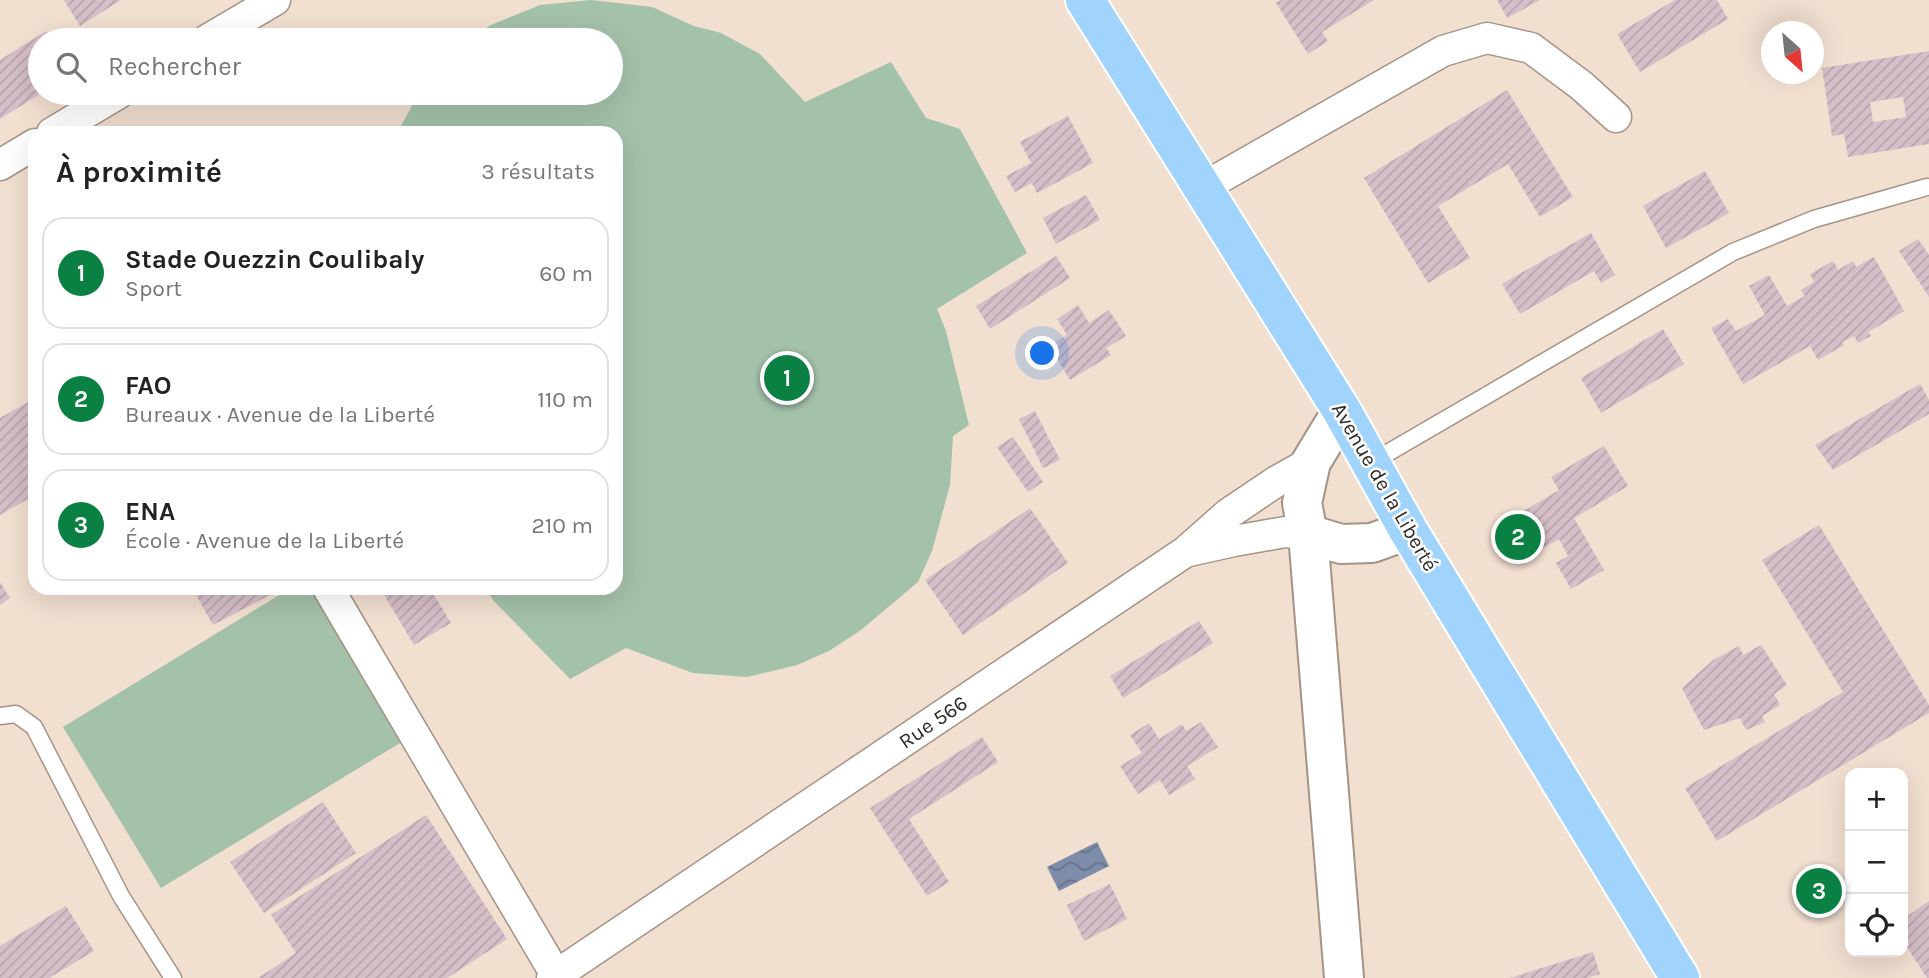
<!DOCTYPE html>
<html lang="fr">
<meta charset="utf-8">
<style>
body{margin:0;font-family:Karla,sans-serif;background:#f2f2f2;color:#222}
.controls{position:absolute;right:21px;bottom:21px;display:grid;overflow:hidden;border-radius:14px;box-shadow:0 7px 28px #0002}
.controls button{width:63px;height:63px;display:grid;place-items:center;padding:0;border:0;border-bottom:2px solid #e0e0e0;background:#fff;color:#222;font:35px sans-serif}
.compass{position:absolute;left:1761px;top:21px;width:63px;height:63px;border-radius:50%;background:#fff;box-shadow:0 7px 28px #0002;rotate:153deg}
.you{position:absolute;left:1043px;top:354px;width:24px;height:24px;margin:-18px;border:5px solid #fff;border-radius:50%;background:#1a73e8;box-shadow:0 0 0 10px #1a73e833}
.badge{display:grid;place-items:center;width:46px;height:46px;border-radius:50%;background:#0b8043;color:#fff;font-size:23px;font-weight:700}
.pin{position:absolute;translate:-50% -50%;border:4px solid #fff;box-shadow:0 2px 7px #0006}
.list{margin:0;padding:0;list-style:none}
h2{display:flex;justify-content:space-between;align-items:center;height:91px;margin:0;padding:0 28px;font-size:30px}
h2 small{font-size:23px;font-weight:400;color:#767676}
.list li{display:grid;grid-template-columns:46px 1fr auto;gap:21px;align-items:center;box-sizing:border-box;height:112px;margin:0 14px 14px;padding:0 14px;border:2px solid #e0e0e0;border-radius:21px}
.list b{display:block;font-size:26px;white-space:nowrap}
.list p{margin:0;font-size:23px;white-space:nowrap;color:#767676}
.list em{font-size:23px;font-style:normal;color:#767676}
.icon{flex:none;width:38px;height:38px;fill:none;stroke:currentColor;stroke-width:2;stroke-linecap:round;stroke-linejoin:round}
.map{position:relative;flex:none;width:1929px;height:978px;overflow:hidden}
.search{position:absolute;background:#fff;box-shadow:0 7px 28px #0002;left:28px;top:28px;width:595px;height:77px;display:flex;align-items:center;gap:18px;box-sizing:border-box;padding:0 24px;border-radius:38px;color:#767676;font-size:26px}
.panel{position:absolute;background:#fff;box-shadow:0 7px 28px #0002;left:28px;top:126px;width:595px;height:469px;border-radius:21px}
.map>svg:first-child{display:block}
.grass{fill:#a4c1aa}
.water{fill:url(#water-waves)}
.building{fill:url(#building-hatch);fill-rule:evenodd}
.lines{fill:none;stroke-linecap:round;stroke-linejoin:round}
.lane-casing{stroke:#a49386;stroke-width:19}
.street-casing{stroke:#a49386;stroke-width:33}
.secondary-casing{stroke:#a49386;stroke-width:42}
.primary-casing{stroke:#fff;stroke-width:42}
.lane{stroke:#fff;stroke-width:16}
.street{stroke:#fff;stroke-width:30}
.secondary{stroke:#fff;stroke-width:38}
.primary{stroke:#a1d4fd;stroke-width:38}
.labels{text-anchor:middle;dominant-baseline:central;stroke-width:5;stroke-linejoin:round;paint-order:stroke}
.street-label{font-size:21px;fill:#302924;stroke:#fff}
</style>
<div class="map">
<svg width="1929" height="978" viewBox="0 0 1929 978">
<defs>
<pattern id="water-waves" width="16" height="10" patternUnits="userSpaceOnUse" patternTransform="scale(1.75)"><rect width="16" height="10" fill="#7c8ca9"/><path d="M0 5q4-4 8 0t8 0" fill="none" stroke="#667289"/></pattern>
<pattern id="building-hatch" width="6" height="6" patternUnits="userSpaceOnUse" patternTransform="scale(1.75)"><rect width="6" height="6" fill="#d5bfc9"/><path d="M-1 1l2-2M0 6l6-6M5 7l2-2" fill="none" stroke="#b7a4ac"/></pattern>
</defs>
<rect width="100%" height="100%" fill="#f1dfd0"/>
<path class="grass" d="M 591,0 L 652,7 L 694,26 L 721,33 L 760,54 L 805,102 L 891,62 L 926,118 L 960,129 L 1027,253 L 937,309 L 946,331 L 969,425 L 953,436 L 950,485 L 932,551 L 918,582 L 861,630 L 829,651 L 797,665 L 747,677 L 693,673 L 626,648 L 570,679 L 493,600 L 485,588 L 616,588 L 616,133 L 397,133 L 419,93 L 611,93 L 611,40 L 467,40 L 491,25 L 540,5 Z
M 291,588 L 313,588 L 405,740 L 161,888 L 63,727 Z"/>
<path class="water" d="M 1097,842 L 1109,866 L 1059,891 L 1047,867 Z"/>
<path class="building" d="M 64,0 L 121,0 L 80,26 Z
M 1281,0 L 1374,0 L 1322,32 L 1328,41 L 1308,54 L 1276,3 Z
M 1497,0 L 1540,0 L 1507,18 Z
M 1675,0 L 1717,0 L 1728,19 L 1640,72 L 1617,34 Z
M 46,31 L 52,40 L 40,40 L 40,94 L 0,119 L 0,60 Z
M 1929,51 L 1929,144 L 1848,157 L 1844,134 L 1832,136 L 1822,68 ZM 1903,97 L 1906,117 L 1873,122 L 1870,102 Z
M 1507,90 L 1573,197 L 1540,217 L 1508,164 L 1438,206 L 1470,258 L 1428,283 L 1364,178 Z
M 1068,116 L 1093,163 L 1037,193 L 1032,183 L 1015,192 L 1006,176 L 1031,163 L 1020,142 Z
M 1705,171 L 1729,213 L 1666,248 L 1643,206 Z
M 1086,195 L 1100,220 L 1056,244 L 1043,218 Z
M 1591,233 L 1615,275 L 1601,283 L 1594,271 L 1520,314 L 1502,284 Z
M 1918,239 L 1929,255 L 1929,297 L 1899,251 Z
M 1056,256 L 1070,278 L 990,329 L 976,306 Z
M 1874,257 L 1904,311 L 1868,332 L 1871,336 L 1858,343 L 1854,336 L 1842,342 L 1844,345 L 1818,360 L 1810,346 L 1743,384 L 1711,328 L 1728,319 L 1736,331 L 1765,315 L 1749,286 L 1769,275 L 1787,306 L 1805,296 L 1801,290 L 1814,282 L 1810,274 L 1833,261 L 1838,270 L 1853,261 L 1856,267 Z
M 1078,305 L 1089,323 L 1109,310 L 1126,336 L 1106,348 L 1111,355 L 1070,380 L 1049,346 L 1067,335 L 1057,319 Z
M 1663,329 L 1684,364 L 1601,413 L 1581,378 Z
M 1920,384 L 1929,400 L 1929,414 L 1833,470 L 1815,445 Z
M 35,398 L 35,495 L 0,515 L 0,418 Z
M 1035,411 L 1060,460 L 1043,468 L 1019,419 Z
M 1013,437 L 1043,482 L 1028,492 L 997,447 Z
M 1604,446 L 1628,486 L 1574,518 L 1604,570 L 1571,589 L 1556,563 L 1568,556 L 1559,539 L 1543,548 L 1522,512 L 1559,490 L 1551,477 Z
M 1030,508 L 1068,563 L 963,635 L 925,580 Z
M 1819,525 L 1929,705 L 1929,713 L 1717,841 L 1685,788 L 1843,692 L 1762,560 Z
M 0,582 L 10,598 L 0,605 Z
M 192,588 L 266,588 L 270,595 L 213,625 Z
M 380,588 L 430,588 L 451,623 L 414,645 Z
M 1199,621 L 1213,643 L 1123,698 L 1110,676 Z
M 1761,645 L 1787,685 L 1774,694 L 1780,705 L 1762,716 L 1765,722 L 1746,730 L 1740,718 L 1704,730 L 1682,688 L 1713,660 L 1739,646 L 1743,655 Z
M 1201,722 L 1218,747 L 1187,766 L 1195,779 L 1169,795 L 1160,780 L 1138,794 L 1120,766 L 1142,753 L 1130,735 L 1149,723 L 1159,739 L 1182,724 L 1186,731 Z
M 982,737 L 998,762 L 909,819 L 949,882 L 927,896 L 870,808 Z
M 323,802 L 356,853 L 264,913 L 230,862 Z
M 426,815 L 507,939 L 447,978 L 258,978 L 296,953 L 271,915 Z
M 1110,884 L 1127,919 L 1084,941 L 1067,905 Z
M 1929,901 L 1929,978 L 1927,978 L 1903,941 L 1903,919 Z
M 66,906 L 94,951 L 49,978 L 0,978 L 0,946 Z
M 1593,952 L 1600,974 L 1587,978 L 1510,978 Z"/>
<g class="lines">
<g class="lane-casing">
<path id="lane" d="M 1372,462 L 1733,252 L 1814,219 L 1927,187
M 0,716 L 16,714 L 34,727 L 121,896 L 173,978"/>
</g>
<g class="street-casing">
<path id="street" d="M 207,40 L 275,0
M 52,133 L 119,93
M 0,165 L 35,144
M 1202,188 L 1443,51 L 1487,38 L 1531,48 L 1582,86 L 1616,117
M 1189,551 L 1234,541 L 1285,532 L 1308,534
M 328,588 L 556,975
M 552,978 L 1185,552 L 1228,514 L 1277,481 L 1311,462"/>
</g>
<g class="secondary-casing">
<path id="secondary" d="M 1342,411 L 1311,462 L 1302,503 L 1308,534 L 1344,978
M 1308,534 L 1341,544 L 1372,543 L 1408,530"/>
</g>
<g class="primary-casing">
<path id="primary" d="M 1085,0 L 1342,411 L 1408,530 L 1680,978"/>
</g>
<use href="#lane" class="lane"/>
<use href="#street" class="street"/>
<use href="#secondary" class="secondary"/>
<use href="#primary" class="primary"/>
</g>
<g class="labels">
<g class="street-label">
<text transform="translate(1385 487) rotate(60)">Avenue de la Liberté</text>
<text transform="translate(933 722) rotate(-34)">Rue 566</text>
</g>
</g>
</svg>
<div class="controls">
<button>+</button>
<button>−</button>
<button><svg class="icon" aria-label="locate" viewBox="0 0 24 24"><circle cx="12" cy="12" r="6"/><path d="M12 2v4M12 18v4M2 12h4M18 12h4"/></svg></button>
</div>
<svg class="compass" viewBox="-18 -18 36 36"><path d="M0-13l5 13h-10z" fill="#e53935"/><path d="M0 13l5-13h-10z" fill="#767676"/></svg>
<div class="you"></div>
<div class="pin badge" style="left:787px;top:378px">1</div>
<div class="pin badge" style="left:1518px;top:537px">2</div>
<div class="pin badge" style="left:1819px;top:891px">3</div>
<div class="search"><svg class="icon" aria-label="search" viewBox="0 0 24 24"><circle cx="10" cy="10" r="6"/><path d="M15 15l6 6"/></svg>Rechercher</div>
<section class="panel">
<h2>À proximité<small>3 résultats</small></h2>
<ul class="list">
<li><span class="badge">1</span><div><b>Stade Ouezzin Coulibaly</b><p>Sport</p></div><em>60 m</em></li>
<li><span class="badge">2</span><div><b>FAO</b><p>Bureaux · Avenue de la Liberté</p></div><em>110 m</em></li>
<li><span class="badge">3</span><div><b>ENA</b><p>École · Avenue de la Liberté</p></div><em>210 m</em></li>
</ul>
</section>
</div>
